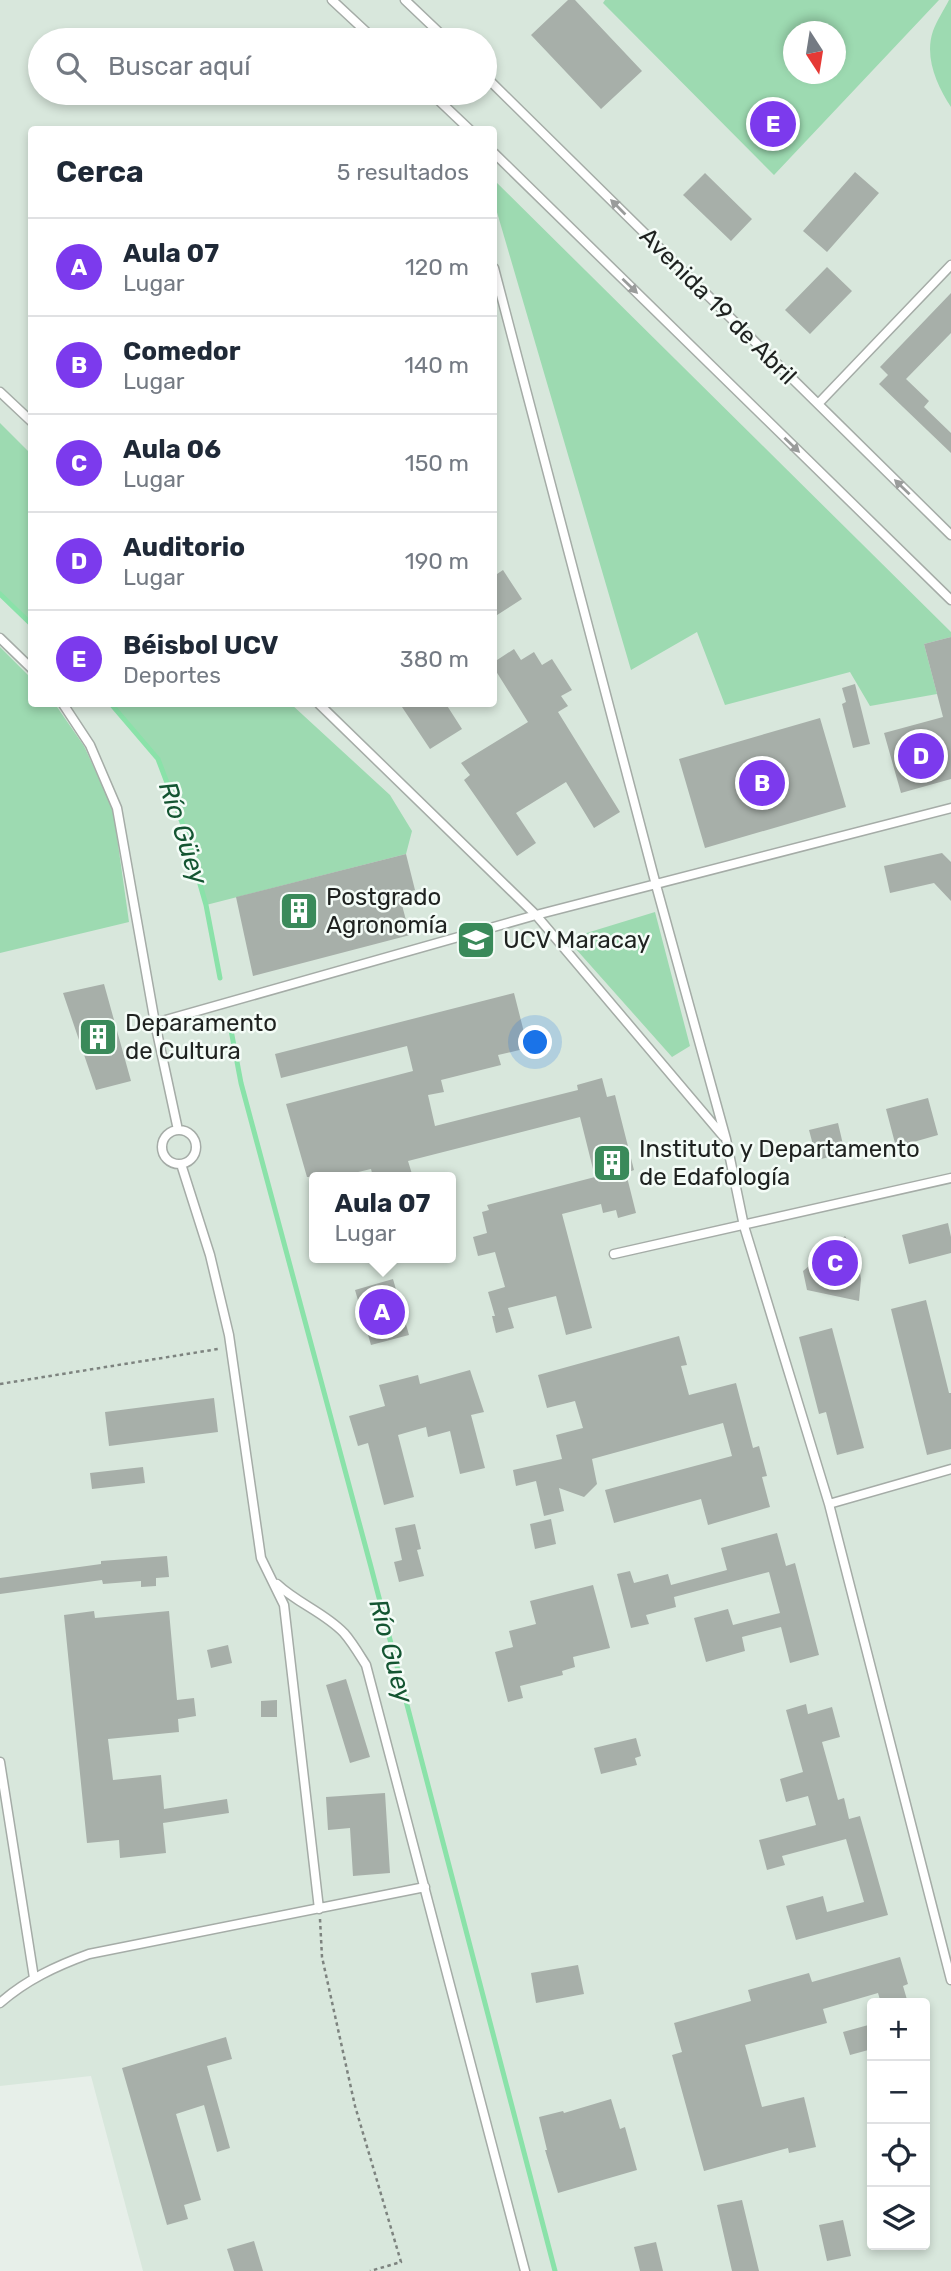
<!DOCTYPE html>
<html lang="es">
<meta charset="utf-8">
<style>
body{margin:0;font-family:Rubik,sans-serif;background:#f6f6f7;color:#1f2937}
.controls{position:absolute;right:21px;bottom:21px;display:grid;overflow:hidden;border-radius:7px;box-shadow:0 4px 10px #0003}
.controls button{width:63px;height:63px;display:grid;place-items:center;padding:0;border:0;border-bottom:2px solid #e0e1e3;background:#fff;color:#1f2937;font:35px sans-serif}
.compass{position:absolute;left:783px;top:21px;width:63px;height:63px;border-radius:50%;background:#fff;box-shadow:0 4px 10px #0003;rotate:168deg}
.you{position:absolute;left:536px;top:1043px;width:24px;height:24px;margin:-18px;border:5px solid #fff;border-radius:50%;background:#1a73e8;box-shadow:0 0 0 10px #1a73e833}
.badge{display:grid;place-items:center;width:46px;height:46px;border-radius:50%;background:#7c3aed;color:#fff;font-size:23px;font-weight:700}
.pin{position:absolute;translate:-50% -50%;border:4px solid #fff;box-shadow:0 2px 7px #0006}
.popup{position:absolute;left:309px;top:1172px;width:147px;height:91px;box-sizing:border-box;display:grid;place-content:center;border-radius:7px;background:#fff;filter:drop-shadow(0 2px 5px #0005);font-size:23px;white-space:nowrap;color:#747a83}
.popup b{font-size:26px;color:#1f2937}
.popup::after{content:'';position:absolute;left:50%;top:100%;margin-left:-14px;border:14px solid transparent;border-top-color:#fff}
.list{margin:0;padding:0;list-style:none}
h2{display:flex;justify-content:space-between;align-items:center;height:91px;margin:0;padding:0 28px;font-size:30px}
h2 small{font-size:23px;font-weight:400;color:#747a83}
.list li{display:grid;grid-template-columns:46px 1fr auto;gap:21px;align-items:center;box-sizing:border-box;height:98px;padding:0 28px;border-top:2px solid #e0e1e3}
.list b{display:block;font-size:26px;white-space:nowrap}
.list p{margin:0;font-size:23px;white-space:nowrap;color:#747a83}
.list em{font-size:23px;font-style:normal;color:#747a83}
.icon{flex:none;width:38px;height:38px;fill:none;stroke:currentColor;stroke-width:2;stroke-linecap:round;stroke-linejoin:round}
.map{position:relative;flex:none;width:951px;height:2271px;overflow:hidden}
.search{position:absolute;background:#fff;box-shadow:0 4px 10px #0003;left:28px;top:28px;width:469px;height:77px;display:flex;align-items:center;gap:18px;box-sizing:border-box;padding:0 24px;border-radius:38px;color:#747a83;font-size:26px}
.panel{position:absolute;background:#fff;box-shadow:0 4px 10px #0003;left:28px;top:126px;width:469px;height:581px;border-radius:7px}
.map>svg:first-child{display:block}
.built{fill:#d8e7dc;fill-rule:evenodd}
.green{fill:#9ddab1;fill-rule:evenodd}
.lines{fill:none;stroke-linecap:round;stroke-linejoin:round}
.stream{stroke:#8ae2a9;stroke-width:5}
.building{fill:#a7afa9}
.lane-casing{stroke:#a5aca7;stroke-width:11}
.path{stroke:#7d837f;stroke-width:2.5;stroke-dasharray:3.5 3.5;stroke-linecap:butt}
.lane{stroke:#fff;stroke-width:8}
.oneway{fill:#9a9c9b}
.labels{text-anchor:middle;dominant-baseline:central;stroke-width:5;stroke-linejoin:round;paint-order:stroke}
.street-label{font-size:24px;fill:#1f2220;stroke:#f4fcf7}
.poi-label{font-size:24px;fill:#1f2220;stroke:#f4fcf7;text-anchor:start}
.water-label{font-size:26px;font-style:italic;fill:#145532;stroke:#f4fcf7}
</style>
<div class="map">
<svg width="951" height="2271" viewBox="0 0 951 2271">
<rect width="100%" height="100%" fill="#e7efe9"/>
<path class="built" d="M 0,0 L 951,0 L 951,2271 L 143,2271 L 91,2076 L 0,2086 ZM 794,32 L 836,32 L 836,74 L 794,74 ZM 40,40 L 485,40 L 485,93 L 40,93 ZM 32,130 L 494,130 L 494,704 L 32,704 ZM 314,1177 L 450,1177 L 450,1258 L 314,1258 ZM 872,2003 L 925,2003 L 925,2245 L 872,2245 Z"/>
<path class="green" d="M 605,0 L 939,0 L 774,175 L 603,3 ZM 794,32 L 836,32 L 836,74 L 794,74 Z
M 949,0 L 951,0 L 951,107 C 937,86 924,57 933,31 C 937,20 944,10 949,0 Z
M 494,180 L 951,632 L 951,637 L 924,644 L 937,694 L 870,706 L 850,672 L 725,705 L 697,632 L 631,670 L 494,202 Z
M 0,423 L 31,454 L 31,625 L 0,594 Z
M 0,647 L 31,678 L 32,704 L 55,704 L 84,746 L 113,809 L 129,922 L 0,953 Z
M 111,704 L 291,704 L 390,795 L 412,831 L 406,854 L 206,905 L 183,825 L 158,759 Z
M 655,912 L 690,1046 L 672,1057 L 567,939 Z"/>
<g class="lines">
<path class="stream" d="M 0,594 L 32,625
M 111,704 L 158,759 L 183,825 L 206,905 L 220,978
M 231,1030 L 241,1083 L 371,1567 L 555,2271"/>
</g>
<path class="building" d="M 568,0 L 575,0 L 642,71 L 601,109 L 531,35 Z
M 855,172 L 879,193 L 827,252 L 803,231 Z
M 705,173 L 752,219 L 731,241 L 683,195 Z
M 827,267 L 852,291 L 810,334 L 785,310 Z
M 951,293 L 951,333 L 906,379 L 929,401 L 924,407 L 951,433 L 951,453 L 879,384 L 888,375 L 880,367 Z
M 503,570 L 522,599 L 494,617 L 494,576 Z
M 951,637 L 951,779 L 901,793 L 884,733 L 943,717 L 924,644 Z
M 514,649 L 521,660 L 534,652 L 542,665 L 552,659 L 572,690 L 561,696 L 568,706 L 558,712 L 620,812 L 594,828 L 566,782 L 516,813 L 536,843 L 517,856 L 464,780 L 470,775 L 461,763 L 528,722 L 494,668 L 494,662 Z
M 855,684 L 870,744 L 853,748 L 842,704 L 846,702 L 842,688 Z
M 400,704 L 446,704 L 462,729 L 430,749 Z
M 820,718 L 846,807 L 705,848 L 679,759 Z
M 942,853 L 951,862 L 951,901 L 934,883 L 890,893 L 884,866 Z
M 406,854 L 415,890 L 399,894 L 410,935 L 253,976 L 236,897 Z
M 104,984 L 131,1081 L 96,1090 L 63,993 Z
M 514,993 L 528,1048 L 498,1055 L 501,1065 L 441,1080 L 444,1092 L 428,1095 L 435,1126 L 578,1090 L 577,1085 L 602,1078 L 607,1097 L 615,1095 L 634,1170 L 626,1173 L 636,1213 L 618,1218 L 616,1210 L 603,1213 L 601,1204 L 562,1214 L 592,1328 L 566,1335 L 556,1296 L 508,1308 L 514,1328 L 496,1333 L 492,1316 L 495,1316 L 488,1292 L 505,1287 L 495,1252 L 478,1256 L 473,1237 L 487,1233 L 482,1212 L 489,1210 L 487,1205 L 595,1177 L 580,1117 L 408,1161 L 412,1174 L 400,1177 L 373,1177 L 371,1169 L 337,1177 L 307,1177 L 286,1104 L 413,1071 L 407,1046 L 281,1078 L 275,1054 Z
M 928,1098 L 938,1135 L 896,1147 L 886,1109 Z
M 838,1123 L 845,1153 L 817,1160 L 809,1130 Z
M 948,1223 L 951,1237 L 951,1253 L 909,1264 L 902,1235 Z
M 845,1236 L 857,1255 L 861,1279 L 859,1301 L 807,1290 L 803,1271 Z
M 393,1279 L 409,1335 L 371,1345 L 355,1290 Z
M 926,1300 L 949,1393 L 951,1393 L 951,1449 L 927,1455 L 891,1309 Z
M 832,1328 L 864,1448 L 837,1455 L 826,1412 L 819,1414 L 799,1337 Z
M 679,1336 L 687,1365 L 681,1366 L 689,1395 L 736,1383 L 753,1448 L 759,1446 L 767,1476 L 762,1477 L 770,1507 L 708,1525 L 701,1499 L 614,1523 L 605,1490 L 732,1456 L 723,1423 L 592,1459 L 597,1484 L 584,1497 L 559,1488 L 564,1511 L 544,1516 L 536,1481 L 516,1486 L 513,1470 L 562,1459 L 556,1435 L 583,1428 L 575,1401 L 547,1408 L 538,1375 Z
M 470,1370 L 484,1412 L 471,1415 L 485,1468 L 460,1474 L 450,1431 L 428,1437 L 426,1427 L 398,1435 L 414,1497 L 384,1505 L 368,1443 L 358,1446 L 349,1416 L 385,1406 L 379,1385 L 418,1375 L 420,1384 Z
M 214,1398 L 218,1432 L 109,1446 L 105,1412 Z
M 143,1467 L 145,1483 L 92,1489 L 90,1473 Z
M 551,1519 L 556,1544 L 535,1549 L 530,1524 Z
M 415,1524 L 421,1549 L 417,1550 L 424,1576 L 399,1582 L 394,1562 L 402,1560 L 395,1528 Z
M 777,1533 L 786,1566 L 795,1563 L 819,1655 L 790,1663 L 781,1627 L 742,1637 L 745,1651 L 706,1662 L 694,1618 L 728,1609 L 733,1625 L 780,1613 L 769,1572 L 674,1597 L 676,1607 L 646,1615 L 649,1624 L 631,1628 L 617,1574 L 630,1571 L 634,1583 L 668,1574 L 671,1585 L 727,1570 L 721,1548 Z
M 167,1556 L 169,1577 L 156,1578 L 156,1586 L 141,1587 L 141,1581 L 103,1584 L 102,1580 L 0,1594 L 0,1578 L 101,1564 L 101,1561 Z
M 593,1585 L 610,1648 L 573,1657 L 575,1667 L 562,1671 L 563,1675 L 520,1686 L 523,1698 L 508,1702 L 495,1652 L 513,1647 L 509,1631 L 536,1624 L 530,1601 Z
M 94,1611 L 95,1618 L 169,1611 L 177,1700 L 194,1698 L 196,1716 L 178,1719 L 179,1732 L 108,1739 L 113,1780 L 161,1775 L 164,1809 L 227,1799 L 229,1813 L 163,1823 L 166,1853 L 120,1858 L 119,1840 L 87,1843 L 64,1615 Z
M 228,1645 L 232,1663 L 211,1668 L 207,1650 Z
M 346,1679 L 370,1757 L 350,1763 L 326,1685 Z
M 277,1700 L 277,1717 L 261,1717 L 261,1701 Z
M 806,1704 L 808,1714 L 832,1707 L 840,1737 L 822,1742 L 838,1800 L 844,1798 L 849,1819 L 860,1816 L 888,1915 L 796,1940 L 786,1906 L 823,1896 L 827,1912 L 864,1902 L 846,1839 L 782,1856 L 785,1865 L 767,1870 L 759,1840 L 816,1825 L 808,1796 L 786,1802 L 780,1779 L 803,1772 L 786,1710 Z
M 636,1738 L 641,1756 L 635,1758 L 637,1765 L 601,1774 L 594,1748 Z
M 385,1793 L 390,1873 L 353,1876 L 350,1828 L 328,1830 L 326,1797 Z
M 900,1957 L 908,1984 L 903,1986 L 908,2003 L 881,2003 L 878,1993 L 823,2009 L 827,2023 L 745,2045 L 762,2107 L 804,2097 L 816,2147 L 789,2153 L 788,2148 L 704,2171 L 672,2055 L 682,2052 L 674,2023 L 751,2001 L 748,1990 L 809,1973 L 812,1982 Z
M 578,1965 L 584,1994 L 536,2003 L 531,1973 Z
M 872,2024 L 872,2049 L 850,2055 L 843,2032 Z
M 226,2037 L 232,2059 L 207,2066 L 230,2148 L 217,2152 L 204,2105 L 176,2114 L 201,2200 L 184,2205 L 188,2219 L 167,2225 L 122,2068 Z
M 611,2099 L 620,2129 L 625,2127 L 637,2170 L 558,2193 L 545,2150 L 547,2150 L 539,2117 L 563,2111 L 564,2113 Z
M 742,2200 L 759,2271 L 732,2271 L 717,2205 Z
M 843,2220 L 851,2256 L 827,2261 L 819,2225 Z
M 254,2241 L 263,2271 L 234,2271 L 227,2249 Z
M 656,2242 L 663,2271 L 640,2271 L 634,2247 Z"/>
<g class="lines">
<g class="lane-casing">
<path id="lane" d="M 332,0 L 375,40
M 405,0 L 447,40
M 485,76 L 951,535
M 431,93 L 470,130
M 494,153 L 951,600
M 494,268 L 656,885 L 726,1139 L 744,1226 L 829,1504 L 951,1980
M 0,392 L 32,422
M 818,404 L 951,265
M 0,638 L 32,669
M 63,704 L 90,745 L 117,808 L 155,1023 L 178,1130
M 319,704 L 536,915 L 723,1136
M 155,1023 L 536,915 L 951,808
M162 1147a17 17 0 1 1 34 0a17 17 0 1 1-34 0Z
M 181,1164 L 210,1255 L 229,1335 L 261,1558 L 284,1605 L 319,1909
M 614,1254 L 951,1178
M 829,1504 L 951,1469
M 277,1584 C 297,1603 325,1613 344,1633 C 352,1642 359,1654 366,1665 L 525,2271
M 0,1762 L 34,1978
M 0,2003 C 26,1980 56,1966 89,1954 L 425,1887"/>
</g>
<path class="path" d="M 0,1384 L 218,1349
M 320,1919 L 322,1957 L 355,2106 L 401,2262 L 370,2271"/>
<use href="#lane" class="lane"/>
</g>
<defs><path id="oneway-solid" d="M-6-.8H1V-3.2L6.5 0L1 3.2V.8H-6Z" transform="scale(1.75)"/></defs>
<g class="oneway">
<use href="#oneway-solid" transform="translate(618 207) rotate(-135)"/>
<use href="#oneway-solid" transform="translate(630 286) rotate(44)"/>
<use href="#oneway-solid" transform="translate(792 445) rotate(44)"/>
<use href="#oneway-solid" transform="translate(902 487) rotate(-136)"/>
</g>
<defs>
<g id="building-square" transform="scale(2.0125)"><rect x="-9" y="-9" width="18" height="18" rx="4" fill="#3a8a5a" stroke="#f4fcf7"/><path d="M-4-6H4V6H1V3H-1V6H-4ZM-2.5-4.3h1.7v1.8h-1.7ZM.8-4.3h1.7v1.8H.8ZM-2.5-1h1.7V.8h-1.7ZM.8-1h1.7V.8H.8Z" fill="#fff"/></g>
<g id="university-square" transform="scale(2.0125)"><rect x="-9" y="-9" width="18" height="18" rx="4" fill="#3a8a5a" stroke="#f4fcf7"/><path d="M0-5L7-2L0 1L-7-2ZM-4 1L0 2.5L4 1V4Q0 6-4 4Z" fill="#fff"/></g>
</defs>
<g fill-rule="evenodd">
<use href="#building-square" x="299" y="911"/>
<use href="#university-square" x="476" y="940"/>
<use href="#building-square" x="98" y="1037"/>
<use href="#building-square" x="612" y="1163"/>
</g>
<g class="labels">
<g class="street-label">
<text transform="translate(718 306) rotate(45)">Avenida 19 de Abril</text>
</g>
<g class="poi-label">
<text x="326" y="897">Postgrado<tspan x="326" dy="28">Agronomía</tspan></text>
<text x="503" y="940">UCV Maracay</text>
<text x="125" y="1023">Deparamento<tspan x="125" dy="28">de Cultura</tspan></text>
<text x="639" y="1149">Instituto y Departamento<tspan x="639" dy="28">de Edafología</tspan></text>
</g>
<g class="water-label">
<text transform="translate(183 833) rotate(72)">Río Güey</text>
<text transform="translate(391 1651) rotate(75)">Río Guey</text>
</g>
</g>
</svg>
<div class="controls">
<button>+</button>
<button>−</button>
<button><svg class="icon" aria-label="locate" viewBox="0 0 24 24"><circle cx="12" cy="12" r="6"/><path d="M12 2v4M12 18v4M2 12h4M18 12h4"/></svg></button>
<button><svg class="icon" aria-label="layers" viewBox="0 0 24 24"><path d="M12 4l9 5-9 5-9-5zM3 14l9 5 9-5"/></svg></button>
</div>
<svg class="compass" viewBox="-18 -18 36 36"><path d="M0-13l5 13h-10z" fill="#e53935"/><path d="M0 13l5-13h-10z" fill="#747a83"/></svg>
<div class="you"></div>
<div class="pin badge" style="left:382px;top:1312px">A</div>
<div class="popup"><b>Aula 07</b>Lugar</div>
<div class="pin badge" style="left:762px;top:783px">B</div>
<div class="pin badge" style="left:835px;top:1263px">C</div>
<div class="pin badge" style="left:921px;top:756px">D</div>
<div class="pin badge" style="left:773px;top:124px">E</div>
<div class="search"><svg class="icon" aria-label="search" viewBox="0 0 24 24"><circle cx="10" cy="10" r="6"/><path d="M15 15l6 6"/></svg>Buscar aquí</div>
<section class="panel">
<h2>Cerca<small>5 resultados</small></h2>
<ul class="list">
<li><span class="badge">A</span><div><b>Aula 07</b><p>Lugar</p></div><em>120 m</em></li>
<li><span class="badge">B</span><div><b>Comedor</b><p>Lugar</p></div><em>140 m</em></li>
<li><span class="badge">C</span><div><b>Aula 06</b><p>Lugar</p></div><em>150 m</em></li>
<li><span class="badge">D</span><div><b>Auditorio</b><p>Lugar</p></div><em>190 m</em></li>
<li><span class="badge">E</span><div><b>Béisbol UCV</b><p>Deportes</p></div><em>380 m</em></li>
</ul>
</section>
</div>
